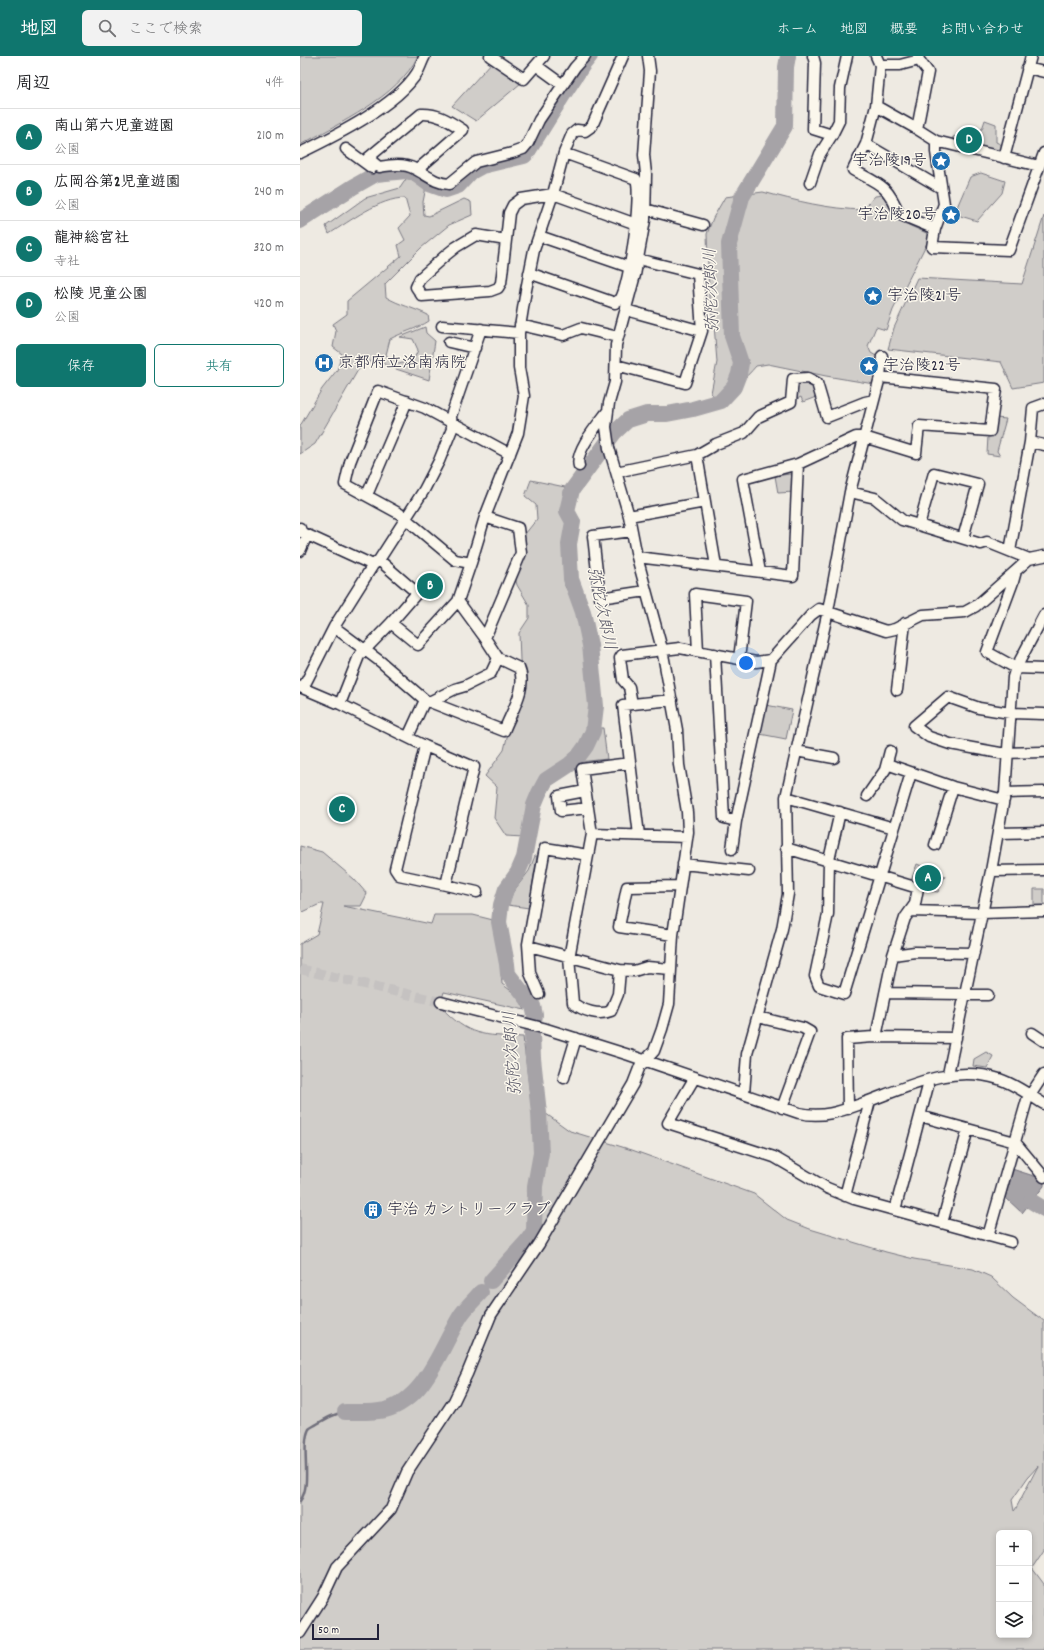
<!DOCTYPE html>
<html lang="ja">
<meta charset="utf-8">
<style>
body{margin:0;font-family:Dekko,"Klee One",sans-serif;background:#f2f2f2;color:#202124}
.controls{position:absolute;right:12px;bottom:12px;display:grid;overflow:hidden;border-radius:6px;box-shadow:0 2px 6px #0003}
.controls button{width:36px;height:36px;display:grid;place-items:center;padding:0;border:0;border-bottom:1px solid #e0e0e0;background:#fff;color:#202124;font:20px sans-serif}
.scale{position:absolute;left:12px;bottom:10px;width:67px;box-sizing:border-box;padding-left:4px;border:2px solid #22223b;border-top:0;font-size:11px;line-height:14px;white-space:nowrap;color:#22223b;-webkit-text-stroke:3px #fbf7ec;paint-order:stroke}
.you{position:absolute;left:446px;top:607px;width:14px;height:14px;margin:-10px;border:3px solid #fff;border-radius:50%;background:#1a73e8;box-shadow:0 0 0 6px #1a73e833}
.badge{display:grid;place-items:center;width:26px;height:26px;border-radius:50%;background:#0f766e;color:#fff;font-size:13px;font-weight:700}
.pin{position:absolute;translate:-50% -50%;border:2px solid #fff;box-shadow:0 1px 4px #0006}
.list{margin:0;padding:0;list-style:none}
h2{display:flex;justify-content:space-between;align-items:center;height:52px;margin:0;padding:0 16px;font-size:17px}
h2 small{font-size:13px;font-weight:400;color:#757577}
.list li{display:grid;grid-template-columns:26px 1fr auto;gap:12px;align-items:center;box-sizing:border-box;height:56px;padding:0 16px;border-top:1px solid #e0e0e0}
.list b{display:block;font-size:15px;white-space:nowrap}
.list p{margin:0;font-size:13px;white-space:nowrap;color:#757577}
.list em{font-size:13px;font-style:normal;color:#757577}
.actions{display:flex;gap:8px;padding:12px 16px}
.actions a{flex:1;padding:9px 0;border:1px solid #0f766e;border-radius:6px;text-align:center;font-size:14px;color:#0f766e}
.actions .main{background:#0f766e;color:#fff}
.icon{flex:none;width:22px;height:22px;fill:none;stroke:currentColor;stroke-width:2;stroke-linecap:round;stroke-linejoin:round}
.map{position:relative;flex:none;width:744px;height:1594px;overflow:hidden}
header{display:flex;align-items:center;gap:24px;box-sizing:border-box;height:56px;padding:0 20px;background:#0f766e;color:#fff}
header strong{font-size:19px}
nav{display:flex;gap:22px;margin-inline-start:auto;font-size:14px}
.search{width:280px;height:36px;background:#f2f2f2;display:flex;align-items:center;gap:10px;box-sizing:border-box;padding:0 14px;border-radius:6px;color:#757577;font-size:15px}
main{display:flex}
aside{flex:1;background:#fff}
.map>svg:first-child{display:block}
.green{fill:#d0cdc9;stroke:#797882;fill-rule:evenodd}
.water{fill:#a6a3a7;stroke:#716f7c}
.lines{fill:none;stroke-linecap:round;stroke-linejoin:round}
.stream{stroke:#716f7c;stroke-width:2.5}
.river{stroke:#a6a3a7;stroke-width:16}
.minor-tunnel{stroke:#c5c2c1;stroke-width:10;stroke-dasharray:10 5;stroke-linecap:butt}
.minor-casing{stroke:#22223b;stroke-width:13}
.minor{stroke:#fbf7ec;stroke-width:10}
.labels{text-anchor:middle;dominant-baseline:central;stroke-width:3;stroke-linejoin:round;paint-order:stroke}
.poi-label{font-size:16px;fill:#22223b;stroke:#fbf7ec;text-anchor:start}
.water-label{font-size:17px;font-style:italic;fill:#575666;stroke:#fbf7ec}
</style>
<header>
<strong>地図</strong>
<div class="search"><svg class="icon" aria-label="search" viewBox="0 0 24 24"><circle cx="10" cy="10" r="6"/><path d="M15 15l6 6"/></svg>ここで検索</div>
<nav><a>ホーム</a><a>地図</a><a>概要</a><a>お問い合わせ</a></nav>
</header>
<main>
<aside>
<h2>周辺<small>4件</small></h2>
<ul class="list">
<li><span class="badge">A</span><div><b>南山第六児童遊園</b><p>公園</p></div><em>210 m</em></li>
<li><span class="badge">B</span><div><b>広岡谷第2児童遊園</b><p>公園</p></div><em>240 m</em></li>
<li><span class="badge">C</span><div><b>龍神総宮社</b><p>寺社</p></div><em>320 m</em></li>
<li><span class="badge">D</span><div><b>松陵 児童公園</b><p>公園</p></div><em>420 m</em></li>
</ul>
<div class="actions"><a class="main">保存</a><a>共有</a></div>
</aside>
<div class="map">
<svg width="744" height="1594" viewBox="0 0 744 1594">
<rect width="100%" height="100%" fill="#eeeae2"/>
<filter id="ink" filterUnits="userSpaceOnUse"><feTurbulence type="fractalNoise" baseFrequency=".025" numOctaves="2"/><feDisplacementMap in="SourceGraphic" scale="8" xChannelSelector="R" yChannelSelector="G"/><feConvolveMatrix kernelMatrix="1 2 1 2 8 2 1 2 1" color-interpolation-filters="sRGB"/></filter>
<g filter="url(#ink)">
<path class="green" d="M 0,0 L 118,0 C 98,41 38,68 0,89 Z
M 193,5 L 221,27 L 176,65 L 152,50 Z
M 685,64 L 696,68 L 696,86 L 704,90 L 702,99 L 652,87 L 653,81 L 682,73 Z
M 681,117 L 705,125 L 702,137 L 677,165 L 654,158 L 670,121 Z
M 108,120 L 120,126 L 126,131 L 123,146 L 124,159 L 129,160 L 164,143 L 171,146 L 172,159 L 149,169 L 121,192 L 85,228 L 86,241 C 99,249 114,252 128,259 L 129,265 C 117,273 103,276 90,283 L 86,299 L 99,308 L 114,303 L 118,294 L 113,283 L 100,281 L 125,271 L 126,277 L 135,285 L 129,324 L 87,310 L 76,302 L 58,314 L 15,388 L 0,398 L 0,370 L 22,333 L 37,314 L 42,298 L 33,291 L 36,275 L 33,268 L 47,258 L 47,245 L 101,200 L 98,189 L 105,184 L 99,172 L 110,160 L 105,142 C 80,142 50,165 29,178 L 26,170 L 65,142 L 100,132 Z
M 463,136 C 496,145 529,153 563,154 L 575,140 L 583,139 L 597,164 L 631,179 L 593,254 L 586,274 L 576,271 L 568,290 L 571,297 L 578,301 L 574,328 L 526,320 L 468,308 L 456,310 C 446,322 430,337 414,341 L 411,337 L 417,306 L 414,269 L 409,242 L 407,178 L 413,162 L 425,141 Z
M 744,160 L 744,327 L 713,332 L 701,306 L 588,293 L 594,272 L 617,222 L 722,228 Z
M 500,325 C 512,328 513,329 516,341 L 503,346 L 501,341 L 495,344 L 496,331 Z
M 696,362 L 706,363 L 697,395 L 700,400 L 687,398 L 688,380 L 693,381 Z
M 490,418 L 495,421 L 495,436 L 478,437 L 475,420 Z
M 231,424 L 265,431 L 261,453 L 269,467 L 265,497 L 265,530 L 280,559 L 289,617 L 291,652 L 285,681 L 269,703 L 245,718 L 233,743 L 223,781 L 206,780 L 194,762 L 197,731 L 185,720 L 204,694 L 209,673 L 226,629 L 220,604 L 219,577 L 229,562 L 229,549 L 217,529 L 213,514 L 225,478 L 237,463 L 236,449 L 225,440 Z
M 132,521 L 138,527 L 126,543 L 120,538 L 121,534 Z
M 466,649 L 492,654 L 486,683 L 460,678 Z
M 297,672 L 303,672 L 307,703 L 279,706 L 295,680 Z
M 0,790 L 22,796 L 54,823 L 67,838 L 61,850 L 43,850 L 131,868 L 134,859 L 173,859 L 193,864 L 200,902 L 202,928 L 218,940 L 225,954 L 144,936 L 140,950 C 169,981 182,979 223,981 L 231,1047 L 270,1075 L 332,1094 L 454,1138 L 487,1164 L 510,1173 L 586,1196 L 614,1203 L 673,1213 L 691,1221 L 713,1242 L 744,1265 L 744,1494 L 732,1512 L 744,1528 L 744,1594 L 0,1594 L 0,888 L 17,878 L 24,848 L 20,848 L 3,856 L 0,853 ZM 738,1410 L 715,1454 L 714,1455 L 712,1444 L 728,1421 ZM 699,1477 L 729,1477 L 729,1579 L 699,1579 Z
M 235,800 L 237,800 L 229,852 L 208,849 L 213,836 L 229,815 Z
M 617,808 L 645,820 L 638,836 L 622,834 L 611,825 Z
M 734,833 L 744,833 L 744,851 L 734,851 Z
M 686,996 L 693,1000 L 687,1012 L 673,1010 L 674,1003 Z"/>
<path class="water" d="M 712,1113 L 737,1121 L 744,1127 L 744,1130 L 722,1157 L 705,1141 Z"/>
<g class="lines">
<path class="stream" d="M 0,1445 C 13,1428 0,1391 9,1373 C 11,1371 14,1370 17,1368 C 27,1362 34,1358 45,1356"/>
<path class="river" d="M 0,165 L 53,131 L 76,118 L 106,115 L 114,117 L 129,128 L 146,134 L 158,130 L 171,116 L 182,110 L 224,100 L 227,97 L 263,39 L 282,10 L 290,0
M 731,1145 L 744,1153
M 191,1225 L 227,1185 L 234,1175 L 235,1130 L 241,1097 L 239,1057 L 233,1002 L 232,978 L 235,959 L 233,950 L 208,918 L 207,908 L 199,866 L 201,849 L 206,833 L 218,816 L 224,802 L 234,749 L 239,737 L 246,724 L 269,709 L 278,701 L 286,690 L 293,675 L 296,650 L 290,589 L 283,556 L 271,523 L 269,488 L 273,466 L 267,455 L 272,434 L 314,377 L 328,364 L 347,358 L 367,358 L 393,353 L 421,345 L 434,331 L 439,318 L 441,307 L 432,280 L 429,188 L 442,141 L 485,70 L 486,11 L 488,0
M 45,1356 C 58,1356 72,1357 85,1354 C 126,1343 141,1291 161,1259 C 167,1250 175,1243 181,1236"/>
<path class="minor-tunnel" d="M 0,913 L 141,946"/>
<g class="minor-casing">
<path id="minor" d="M 190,0 L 224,23 L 244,0
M 513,0 L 515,7 L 513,73 L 532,79
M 576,0 L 580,9 L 576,50 L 566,88 L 553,114 C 579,128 588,129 599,158 L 635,173
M 580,9 L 600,9 L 619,4
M 237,10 L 263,29
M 727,12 L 744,16
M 576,50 L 617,73 L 636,85 L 636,96 L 644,148 L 635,173 L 632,191 L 709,194 L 744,97
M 617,73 L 628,16 L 619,4 L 618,0
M 636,85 L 739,110
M 566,88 L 641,132
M 46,93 L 72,112
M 0,97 C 35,80 96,50 117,17 C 120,12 122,5 125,0
M 704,102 L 731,0
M 117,114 L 163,74 C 149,65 138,57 121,58 L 68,102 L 79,111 C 91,109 104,107 115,113 C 127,119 135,127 149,128 L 176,106 L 212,97 L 223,93 L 228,87 L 239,64 L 275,11 L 285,0
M 510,127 L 520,98 L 532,79 L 539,65 L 540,32 L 547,0
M 345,153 L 403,169
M 176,179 L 206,184 L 201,227 L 198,232 L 190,235 L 122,240 L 116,231 L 120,222 L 146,199 L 156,191 Z
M 239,180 L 329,211
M 206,184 L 209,157 L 213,149 L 221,143 L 253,138 L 336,168
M 229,217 L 315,247 C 316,246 319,244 320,244 C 330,229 342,138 336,123 L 264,97
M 326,254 L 402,275
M 220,269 L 263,279 L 281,272 L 318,281
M 142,270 L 219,277
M 149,286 L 175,292
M 316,309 L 385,327 L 402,275 L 398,218 L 338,203
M 730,386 L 744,389
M 397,399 L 416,510
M 279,410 C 274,396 298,368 307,356
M 316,416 L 397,399 L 416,388 L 444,377 L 458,361 L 491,346 L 493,323 L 508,322 L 517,327 L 527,361 L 565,346 L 574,344
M 550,436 L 575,442 L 602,464 L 681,488 L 687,486 L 729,503
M 67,439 L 107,345
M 329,460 L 405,446
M 185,461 L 218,472 L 221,497 L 185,582
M 619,469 L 634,417 L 678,428 L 663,482
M 0,472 L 1,476 L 73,509
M 332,475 L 293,480 L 300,542 L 346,535
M 0,495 L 7,479
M 710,495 L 730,386 L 733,352 L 744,348
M 337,501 L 493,520 L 498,408
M 171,507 L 155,504 L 100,458 L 45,428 L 50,406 L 78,335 L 125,352 L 210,398
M 716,515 L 713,526 L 687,596 L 716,612 L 744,613
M 460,516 L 443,423 L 498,408 L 556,381 L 564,381 L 616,397 L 619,370 L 690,375 L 696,333 L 580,321
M 91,567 L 118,589 L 158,545 L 171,507 L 185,461 L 218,377 L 224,340 L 219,312 L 219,277 L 226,234 L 234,194 L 253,138 L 264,97 L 272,78 L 277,74 L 285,75 L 292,70 L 323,0
M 34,571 L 81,606 L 125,644 L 204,675 C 211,656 228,632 219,612 L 198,602 L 185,582 L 158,545
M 398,595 L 395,538 L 446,545 L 439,603
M 415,598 L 424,762 L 436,765
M 0,631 L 40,648 L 125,690
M 3,632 L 34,571 L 73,509 L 79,504 L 124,434 L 139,405 L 152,373 L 151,360 L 181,273
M 597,634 L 605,567
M 129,646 L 155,633 L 165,630 L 191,617 L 198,602
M 40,648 L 59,600 L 91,567 L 117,537 L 79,504
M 332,648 L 329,631 L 323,624 L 320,602 L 322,599 L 380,592 L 456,606 L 471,604 L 511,559 L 519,553 L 586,575 L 595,573 L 623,559 L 665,556 L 676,550 L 729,503 L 744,500
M 744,658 L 710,657 L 679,652 L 648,641 L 614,670 L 629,681 L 650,688 L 700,697 L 744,696
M 108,681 L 125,644
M 125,690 L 174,711 L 146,829 L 99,819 L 95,813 Z
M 496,695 L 534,702
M 587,708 L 653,731 L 704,744
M 285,735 L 259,740 L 261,755 L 288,752
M 705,737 L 744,736
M 567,740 L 585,714 L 590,695
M 486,741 L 594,772
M 540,756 L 529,804 L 528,858 L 515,920 L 519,930 L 544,938 L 611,717
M 698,777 L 744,776
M 292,778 L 387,781
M 339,779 L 323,649 L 372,644
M 635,789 L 653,731
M 486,792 L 618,832 L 615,848 L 605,862 L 593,899 L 576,981
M 432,793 L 436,765 L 471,604
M 383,808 L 449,815
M 691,815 L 744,814
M 146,829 L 177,836
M 611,855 L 682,857 L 744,855
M 373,879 L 319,871 L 327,831 L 380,830
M 229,890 L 320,914 L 334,915 L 347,911 L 371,913
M 593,899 L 615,896 L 674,897
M 320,914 L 318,938 L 311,955 C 299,960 283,955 273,947 L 269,902 L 292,778 L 282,713 L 330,707
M 585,937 L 665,938
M 239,938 L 230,917 L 228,888 L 245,792 L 288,799
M 665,939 L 688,939
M 141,946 L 243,972 L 329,999 L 499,1057 C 522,1062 539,1056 561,1048 C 605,1032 651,1007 699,1023 C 715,1028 729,1039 744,1048
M 458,961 L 503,972 L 510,976 L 482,1052
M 732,977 L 744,985
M 648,1018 L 691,815 L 705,737 L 713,621 L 716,612 L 744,559
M 395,1021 L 368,1067 L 474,1101 L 527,1132 L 554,1143 L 711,1186
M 264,1022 L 276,982
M 444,1038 L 447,998 L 482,873 L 488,838 L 486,741 L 528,555 L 550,436 L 580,321 L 582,300
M 548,1053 L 547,983 L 573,981 L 656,982
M 620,1060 L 715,1086 L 744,1121
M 545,1140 L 570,1045
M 595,1154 L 628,1030 L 627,1024
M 642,1167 L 668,1073
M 688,1180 L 727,1044 L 744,1018
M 0,1577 L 23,1541 L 37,1511 L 91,1453 L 107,1416 L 154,1345 L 167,1318 L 191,1259 L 239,1188 L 333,1028 L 340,1010 L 354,995 L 362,973 L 369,948 L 373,879 L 388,776 L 387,756 L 379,709 L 377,674 L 362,593 L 337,501 L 329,460 L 309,392 L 306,371 L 309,347 L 315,326 L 316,289 L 335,219 L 345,164 L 346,118 L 344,99 L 350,15 L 348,0"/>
</g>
<use href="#minor" class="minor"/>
</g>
</g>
<defs>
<g id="sight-disc" transform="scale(1)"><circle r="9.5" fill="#1f6fb2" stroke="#fbf7ec"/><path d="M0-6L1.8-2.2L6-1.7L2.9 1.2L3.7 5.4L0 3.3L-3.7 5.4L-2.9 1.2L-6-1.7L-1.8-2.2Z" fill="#fff"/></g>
<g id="hospital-disc" transform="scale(1)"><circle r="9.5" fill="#1f6fb2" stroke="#fbf7ec"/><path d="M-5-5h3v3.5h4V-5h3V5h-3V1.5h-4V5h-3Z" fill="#fff"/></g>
<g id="building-disc" transform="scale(1)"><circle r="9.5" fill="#1f6fb2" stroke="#fbf7ec"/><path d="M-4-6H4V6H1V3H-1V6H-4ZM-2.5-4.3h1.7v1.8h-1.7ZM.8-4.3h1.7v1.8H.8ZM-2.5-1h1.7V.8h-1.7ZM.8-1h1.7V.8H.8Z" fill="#fff"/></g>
</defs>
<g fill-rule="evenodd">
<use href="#sight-disc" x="641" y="105"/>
<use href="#sight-disc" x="651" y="159"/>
<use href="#sight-disc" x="573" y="240"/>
<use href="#hospital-disc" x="24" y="307"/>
<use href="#sight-disc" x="569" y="310"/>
<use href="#building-disc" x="73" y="1154"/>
</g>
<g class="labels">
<g class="poi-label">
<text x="627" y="105" text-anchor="end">宇治陵19号</text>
<text x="637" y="159" text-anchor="end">宇治陵20号</text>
<text x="587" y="240">宇治陵21号</text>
<text x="38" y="307">京都府立洛南病院</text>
<text x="583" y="310">宇治陵22号</text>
<text x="87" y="1154">宇治 カントリークラブ</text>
</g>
<g class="water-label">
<text transform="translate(413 234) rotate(-92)">弥陀次郎川</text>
<text transform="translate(300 553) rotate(78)">弥陀次郎川</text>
<text transform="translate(214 997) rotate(-94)">弥陀次郎川</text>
</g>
</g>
</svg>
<div class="controls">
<button>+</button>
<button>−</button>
<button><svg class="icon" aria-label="layers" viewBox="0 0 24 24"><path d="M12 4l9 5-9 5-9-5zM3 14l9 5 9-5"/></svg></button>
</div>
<div class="scale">50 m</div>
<div class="you"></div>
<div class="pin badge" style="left:628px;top:822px">A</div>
<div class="pin badge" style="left:130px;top:530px">B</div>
<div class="pin badge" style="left:42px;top:753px">C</div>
<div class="pin badge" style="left:669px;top:84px">D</div>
</div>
</main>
